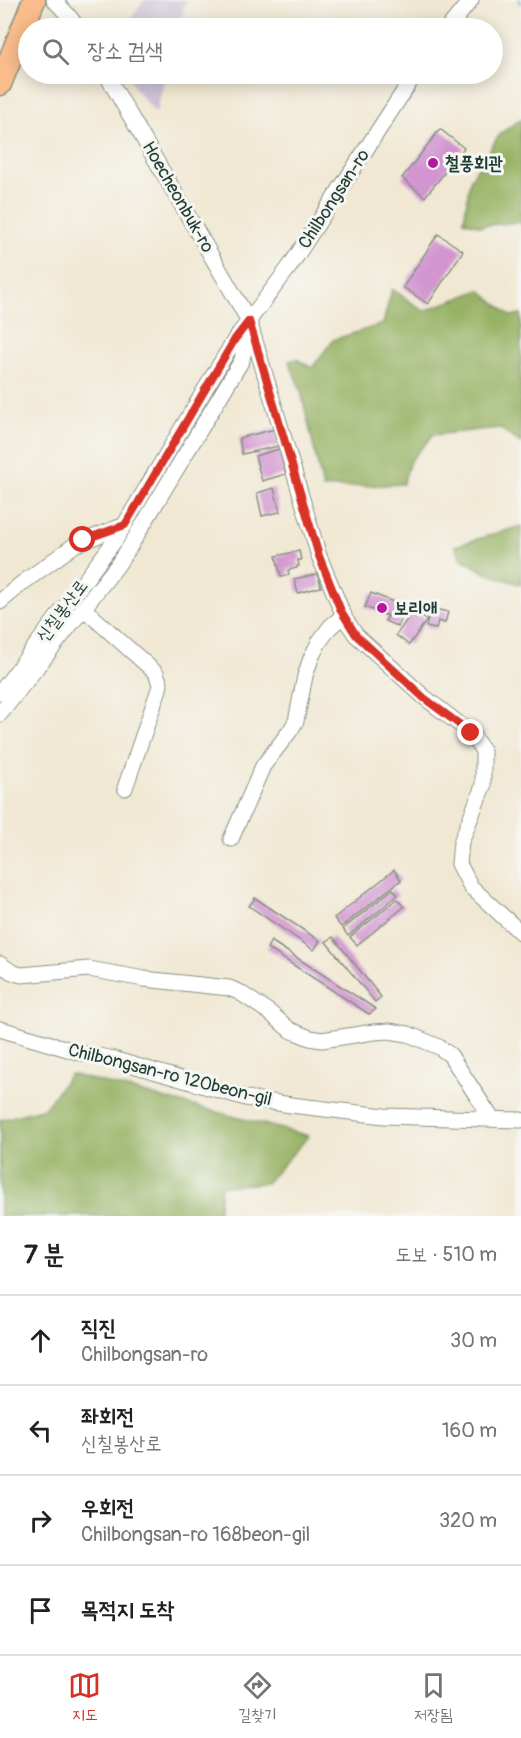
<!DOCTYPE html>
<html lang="ko">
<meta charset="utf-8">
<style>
body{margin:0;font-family:Pangolin,"Poor Story",sans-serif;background:#f2f2f2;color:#202124}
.stop{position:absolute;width:18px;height:18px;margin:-14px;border:4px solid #d93025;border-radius:50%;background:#fff}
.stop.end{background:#d93025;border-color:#fff;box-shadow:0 2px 6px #0008}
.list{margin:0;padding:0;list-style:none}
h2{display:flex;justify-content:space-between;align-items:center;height:78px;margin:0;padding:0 24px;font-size:26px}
h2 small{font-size:20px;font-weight:400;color:#757577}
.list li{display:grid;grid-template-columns:39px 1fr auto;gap:18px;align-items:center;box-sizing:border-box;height:90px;padding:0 24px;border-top:2px solid #e0e0e0}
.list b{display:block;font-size:22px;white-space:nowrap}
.list p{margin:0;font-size:20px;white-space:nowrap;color:#757577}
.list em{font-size:20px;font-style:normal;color:#757577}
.icon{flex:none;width:33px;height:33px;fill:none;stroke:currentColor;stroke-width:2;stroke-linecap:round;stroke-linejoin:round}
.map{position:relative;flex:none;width:521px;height:1216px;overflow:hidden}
.search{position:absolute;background:#fff;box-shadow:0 3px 15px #0003;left:18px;right:18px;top:18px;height:66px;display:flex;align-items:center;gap:15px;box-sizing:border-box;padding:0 21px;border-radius:33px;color:#757577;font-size:22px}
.sheet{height:438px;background:#fff}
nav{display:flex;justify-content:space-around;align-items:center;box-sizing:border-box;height:84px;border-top:2px solid #e0e0e0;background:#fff;font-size:16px;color:#757577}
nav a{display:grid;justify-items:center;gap:3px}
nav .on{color:#d93025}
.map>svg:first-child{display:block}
.industrial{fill:#cbbfd5}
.forest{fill:#98b265;stroke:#5c784c;stroke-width:1.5}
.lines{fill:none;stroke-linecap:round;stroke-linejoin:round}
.stream{stroke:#5cc1da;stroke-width:3}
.building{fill:#d295d0}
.minor-casing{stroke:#889284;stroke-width:17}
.highway-casing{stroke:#889284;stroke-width:25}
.minor{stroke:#fff;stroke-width:15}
.highway{stroke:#f9bc8a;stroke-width:22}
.route{stroke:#d93025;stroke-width:8}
.poi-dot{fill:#b5179e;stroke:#f6f6f2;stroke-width:2}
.labels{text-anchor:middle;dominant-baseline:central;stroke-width:6;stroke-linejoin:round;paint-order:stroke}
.poi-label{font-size:18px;font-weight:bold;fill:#1f3d34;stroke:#f6f6f2;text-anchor:start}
.street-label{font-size:18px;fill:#1f3d34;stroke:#f6f6f2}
</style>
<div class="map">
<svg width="521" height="1216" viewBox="0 0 521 1216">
<rect width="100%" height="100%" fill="#f6f6f2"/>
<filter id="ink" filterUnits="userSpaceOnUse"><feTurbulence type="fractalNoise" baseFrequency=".0167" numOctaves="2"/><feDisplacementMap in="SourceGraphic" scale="12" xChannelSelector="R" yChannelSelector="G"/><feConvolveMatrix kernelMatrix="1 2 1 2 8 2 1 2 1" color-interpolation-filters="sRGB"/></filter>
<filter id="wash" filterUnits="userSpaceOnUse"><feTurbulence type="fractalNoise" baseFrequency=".008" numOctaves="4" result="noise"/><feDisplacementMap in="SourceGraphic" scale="24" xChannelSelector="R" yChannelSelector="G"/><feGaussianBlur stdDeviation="1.35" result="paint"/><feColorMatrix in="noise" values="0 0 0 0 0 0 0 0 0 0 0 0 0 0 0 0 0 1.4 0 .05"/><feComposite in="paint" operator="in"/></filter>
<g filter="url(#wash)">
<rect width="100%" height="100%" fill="#f1e8d3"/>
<path class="industrial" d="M 144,0 L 186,0 L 178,28 L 124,28 Z
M 128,74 L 166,74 L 156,113 L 135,89 Z"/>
<path class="forest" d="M 521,119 L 521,224 L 518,222 L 480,226 L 464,221 L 470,180 L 500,134 Z
M 392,289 L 424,311 L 480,290 L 511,316 L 521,314 L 521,443 L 499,428 L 433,435 L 410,461 L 403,484 L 323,488 L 301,391 L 289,361 L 297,359 L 312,368 L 333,340 L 383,324 Z
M 521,526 L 521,585 L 486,573 L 462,559 L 455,546 Z
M 70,1074 L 309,1136 L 266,1183 L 221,1186 L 218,1216 L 0,1216 L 0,1120 L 45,1108 Z"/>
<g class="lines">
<path class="stream" d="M 519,0 L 521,3"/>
</g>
<g id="blocks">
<path class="building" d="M 440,129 L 464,148 L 425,197 L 402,178 Z
M 438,234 L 463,251 L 428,304 L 403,287 Z
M 275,429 L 279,446 L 242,454 L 239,438 Z
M 279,449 L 286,474 L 262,481 L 255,456 Z
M 274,488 L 280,512 L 262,516 L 257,493 Z
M 299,551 L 301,560 L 298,560 L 299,566 L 297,566 L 297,568 L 288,570 L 289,575 L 281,577 L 276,556 Z
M 318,574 L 321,587 L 298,593 L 294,579 Z
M 371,593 L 406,607 L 398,627 L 385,621 L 388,616 L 365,607 Z
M 431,608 L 448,612 L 445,623 L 438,621 L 436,629 L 426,627 Z
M 414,610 L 427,620 L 409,645 L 396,635 Z
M 394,870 L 401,880 L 341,927 L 334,918 Z
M 393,889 L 398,895 L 348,936 L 343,929 Z
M 255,898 L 320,941 L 314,950 L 249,906 Z
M 397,899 L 404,907 L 357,945 L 350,937 Z
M 333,937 L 381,997 L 375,1002 L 326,942 Z
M 271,941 L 376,1009 L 369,1014 L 267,948 Z"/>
</g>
</g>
<g filter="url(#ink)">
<use href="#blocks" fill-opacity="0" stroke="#889284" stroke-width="1.5"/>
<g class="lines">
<g class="minor-casing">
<path id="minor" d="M 54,0 L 68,15 L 78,28
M 448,28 L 471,0
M 106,74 L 249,321 L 319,556 L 345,619 L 356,635 L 424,697 L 471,733 L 483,751 L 483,786 L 461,842 L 459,864 L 471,887 L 521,933
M 0,602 L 21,584 L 76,544 L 125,525
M 83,608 L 156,673 L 160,684 L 159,689 L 125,788
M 0,693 L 116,539 L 235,339 L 290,266 L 415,74
M 0,714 L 116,567 L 129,548 L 242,360 L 249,324
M 231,839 L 263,766 L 290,731 L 296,721 L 305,676 L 311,658 L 319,642 L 330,627 L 344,615
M 0,964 L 12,972 L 21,975 L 89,969 L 144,979 L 229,988 L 239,992 L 269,1012 L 290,1030 L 310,1038 L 322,1040 L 374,1032 L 389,1031 L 408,1034 L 439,1047 L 450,1055 L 492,1119
M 0,1029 L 81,1053 L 109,1058 L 246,1098 L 291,1105 L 384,1116 L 521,1120"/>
</g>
<g class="highway-casing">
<path id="highway" d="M 0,84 L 34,0"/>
</g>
<use href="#minor" class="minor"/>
<use href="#highway" class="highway"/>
</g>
</g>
<g class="lines" filter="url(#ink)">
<path class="route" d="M 83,540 L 125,525 L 235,339 L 249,321 L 319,556 L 341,611 L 356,635 L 424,698 L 471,733"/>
</g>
<g class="poi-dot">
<circle cx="433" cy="163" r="6"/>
<circle cx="382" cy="608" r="6"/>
</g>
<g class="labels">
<g class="poi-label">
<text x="445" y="163">철풍회관</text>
<text x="394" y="608">보리애</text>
</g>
<g class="street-label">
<text transform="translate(178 197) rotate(60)">Hoecheonbuk-ro</text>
<text transform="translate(334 199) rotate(-57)">Chilbongsan-ro</text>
<text transform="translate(62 611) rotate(-53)">신칠봉산로</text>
<text transform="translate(170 1075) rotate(14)">Chilbongsan-ro 120beon-gil</text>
</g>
</g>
</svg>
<div class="stop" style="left:83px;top:540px"></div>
<div class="stop end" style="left:471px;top:733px"></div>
<div class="search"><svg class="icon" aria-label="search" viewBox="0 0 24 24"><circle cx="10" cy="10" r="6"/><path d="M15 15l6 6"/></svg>장소 검색</div>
</div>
<section class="sheet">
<h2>7 분<small>도보 · 510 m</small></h2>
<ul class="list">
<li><svg class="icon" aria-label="ahead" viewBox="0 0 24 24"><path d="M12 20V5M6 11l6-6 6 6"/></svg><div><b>직진</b><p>Chilbongsan-ro</p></div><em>30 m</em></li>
<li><svg class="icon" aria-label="left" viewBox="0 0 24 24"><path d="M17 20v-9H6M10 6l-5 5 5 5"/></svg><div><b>좌회전</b><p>신칠봉산로</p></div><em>160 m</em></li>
<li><svg class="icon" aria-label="right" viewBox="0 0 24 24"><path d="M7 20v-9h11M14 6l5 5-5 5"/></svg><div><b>우회전</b><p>Chilbongsan-ro 168beon-gil</p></div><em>320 m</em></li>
<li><svg class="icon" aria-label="arrive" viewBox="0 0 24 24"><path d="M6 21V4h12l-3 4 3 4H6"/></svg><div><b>목적지 도착</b></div></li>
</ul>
</section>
<nav>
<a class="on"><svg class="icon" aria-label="map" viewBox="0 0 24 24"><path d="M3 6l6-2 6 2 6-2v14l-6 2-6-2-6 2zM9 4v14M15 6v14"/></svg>지도</a>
<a><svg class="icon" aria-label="directions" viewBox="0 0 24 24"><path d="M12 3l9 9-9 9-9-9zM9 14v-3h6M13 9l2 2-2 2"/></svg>길찾기</a>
<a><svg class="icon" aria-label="saved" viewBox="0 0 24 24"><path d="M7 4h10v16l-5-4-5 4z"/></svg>저장됨</a>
</nav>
